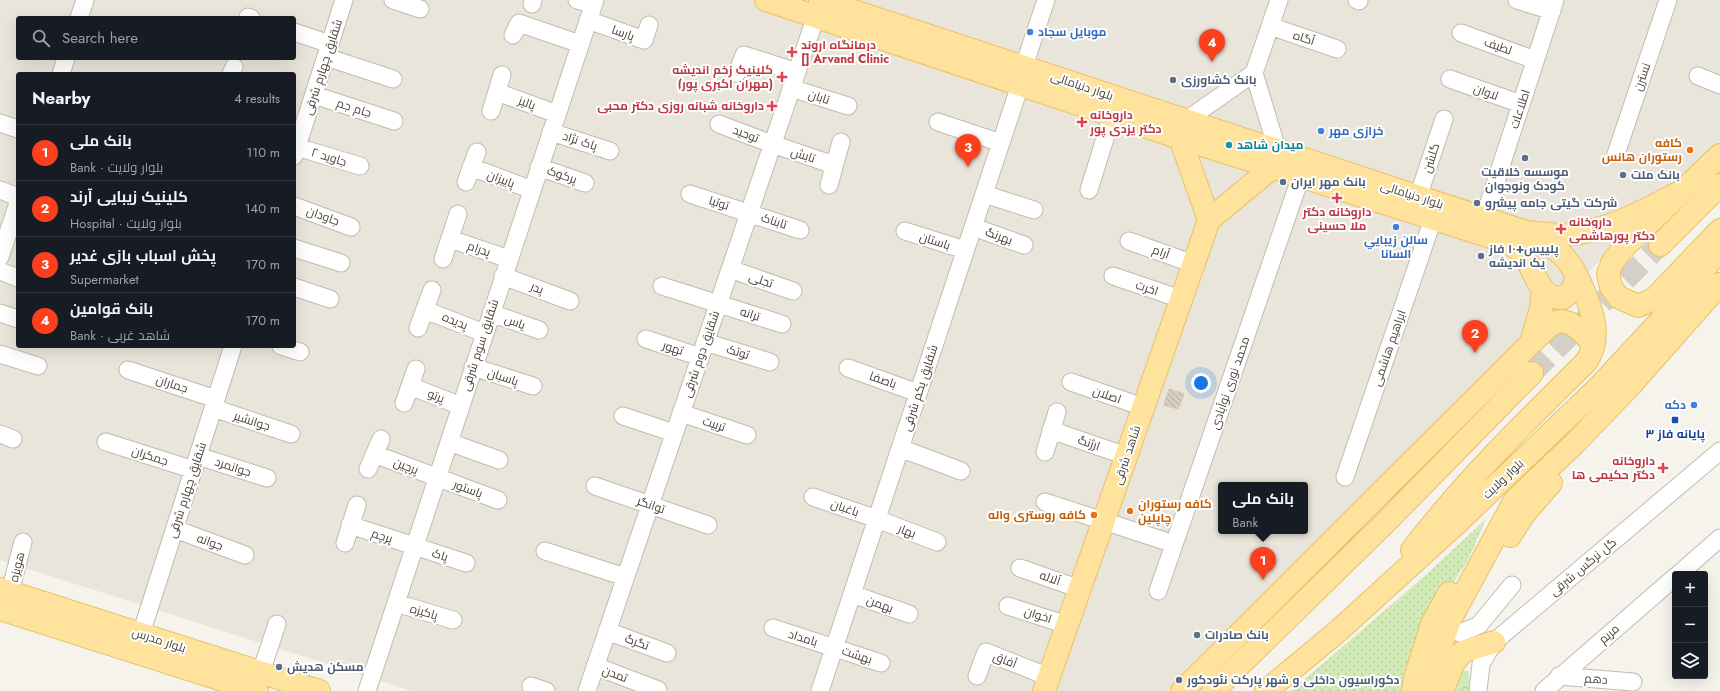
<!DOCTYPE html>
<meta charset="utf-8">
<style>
body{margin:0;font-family:Jost,Cairo,sans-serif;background:#242831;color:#f1f3f6}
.controls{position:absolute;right:12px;bottom:12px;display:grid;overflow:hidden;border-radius:4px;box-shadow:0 4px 16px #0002}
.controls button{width:36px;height:36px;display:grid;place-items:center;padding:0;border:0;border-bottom:1px solid #363941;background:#171b24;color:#f1f3f6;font:20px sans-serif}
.you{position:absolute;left:1201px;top:383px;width:14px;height:14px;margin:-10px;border:3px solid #fff;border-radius:50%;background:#1a73e8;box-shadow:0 0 0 6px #1a73e833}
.badge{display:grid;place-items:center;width:26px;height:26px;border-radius:50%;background:#fc3f1d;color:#fff;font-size:13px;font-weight:700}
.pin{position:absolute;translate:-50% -33px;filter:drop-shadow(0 1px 2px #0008)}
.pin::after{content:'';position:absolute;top:21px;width:14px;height:12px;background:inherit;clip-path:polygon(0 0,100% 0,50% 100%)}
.popup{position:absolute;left:1218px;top:482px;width:90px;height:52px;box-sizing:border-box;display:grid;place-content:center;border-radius:4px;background:#171b24;filter:drop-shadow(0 1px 3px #0005);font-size:13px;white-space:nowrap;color:#9ea1a6}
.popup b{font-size:15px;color:#f1f3f6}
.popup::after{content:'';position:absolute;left:50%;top:100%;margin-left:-8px;border:8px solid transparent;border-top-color:#171b24}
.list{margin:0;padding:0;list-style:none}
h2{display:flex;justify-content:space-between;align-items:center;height:52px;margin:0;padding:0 16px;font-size:17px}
h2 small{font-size:13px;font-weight:400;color:#9ea1a6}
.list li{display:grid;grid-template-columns:26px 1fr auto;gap:12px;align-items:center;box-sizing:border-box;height:56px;padding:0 16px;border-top:1px solid #363941}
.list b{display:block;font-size:15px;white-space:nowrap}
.list p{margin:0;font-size:13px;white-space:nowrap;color:#9ea1a6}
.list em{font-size:13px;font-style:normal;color:#9ea1a6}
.icon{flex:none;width:22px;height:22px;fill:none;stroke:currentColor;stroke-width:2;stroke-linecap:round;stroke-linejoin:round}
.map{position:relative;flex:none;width:1720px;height:691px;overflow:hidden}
.search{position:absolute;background:#171b24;box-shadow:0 4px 16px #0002;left:16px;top:16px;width:280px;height:44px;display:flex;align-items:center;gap:10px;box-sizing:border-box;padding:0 14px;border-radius:4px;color:#9ea1a6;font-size:15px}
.panel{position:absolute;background:#171b24;box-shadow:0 4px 16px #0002;left:16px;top:72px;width:280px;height:276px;border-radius:4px}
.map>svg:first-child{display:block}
.residential{fill:#eae5da;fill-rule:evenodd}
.grass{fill:url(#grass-dots)}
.park{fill:url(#park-crowns)}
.building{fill:url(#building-back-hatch);stroke:#d3c7b4}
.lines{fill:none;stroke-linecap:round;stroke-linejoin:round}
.major-tunnel{stroke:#d4d0c8;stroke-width:22;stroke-dasharray:22 11;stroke-linecap:butt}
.minor-casing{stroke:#c2bbae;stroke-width:19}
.major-casing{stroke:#e6c16a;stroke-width:24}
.minor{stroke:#fff;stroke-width:17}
.major{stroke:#ffe39c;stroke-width:22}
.shop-dot{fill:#3f7fe0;stroke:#fff;stroke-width:1.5}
.health-dot{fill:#e0444e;stroke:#fff;stroke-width:1.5}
.service-dot{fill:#5c6f8a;stroke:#fff;stroke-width:1.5}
.culture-dot{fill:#0f9aa8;stroke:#fff;stroke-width:1.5}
.food-dot{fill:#e8710a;stroke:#fff;stroke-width:1.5}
.transit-dot{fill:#1a4fb4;stroke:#fff;stroke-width:1.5}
.labels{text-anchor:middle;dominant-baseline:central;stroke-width:4;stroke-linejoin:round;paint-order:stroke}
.shop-label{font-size:12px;font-weight:bold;fill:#366cbe;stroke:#fff;text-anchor:start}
.street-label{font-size:12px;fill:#4b4439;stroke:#fff}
.health-label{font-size:12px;font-weight:bold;fill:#be3a42;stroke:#fff;text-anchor:start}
.service-label{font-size:12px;font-weight:bold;fill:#4e5e75;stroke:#fff;text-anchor:start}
.food-label{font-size:12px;font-weight:bold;fill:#c56008;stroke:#fff;text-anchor:end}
.culture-label{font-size:12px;font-weight:bold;fill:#0d838f;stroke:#fff;text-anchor:start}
.transit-label{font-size:12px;font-weight:bold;fill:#164399;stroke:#fff}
</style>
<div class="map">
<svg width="1720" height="691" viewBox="0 0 1720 691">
<defs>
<pattern id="grass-dots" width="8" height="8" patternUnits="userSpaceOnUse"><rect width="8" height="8" fill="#d2eab5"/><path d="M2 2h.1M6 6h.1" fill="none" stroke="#b6ca9c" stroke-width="1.8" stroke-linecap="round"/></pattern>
<pattern id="park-crowns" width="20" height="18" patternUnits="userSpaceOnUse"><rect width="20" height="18" fill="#d2eab5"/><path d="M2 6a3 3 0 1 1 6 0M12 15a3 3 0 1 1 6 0" fill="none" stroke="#b6ca9c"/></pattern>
<pattern id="building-back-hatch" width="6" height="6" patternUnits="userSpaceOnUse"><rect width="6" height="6" fill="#d8cfc1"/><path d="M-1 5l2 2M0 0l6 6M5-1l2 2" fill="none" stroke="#b1aa9e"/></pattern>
</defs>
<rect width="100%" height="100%" fill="#f6f3ec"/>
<path class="residential" d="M 0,0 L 1720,0 L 1720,141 L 1168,691 L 412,691 L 0,560 ZM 18,18 L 294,18 L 294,58 L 18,58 ZM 18,74 L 294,74 L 294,346 L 18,346 ZM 1221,485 L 1305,485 L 1305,531 L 1221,531 Z"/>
<path class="grass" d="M 1486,519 L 1470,556 L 1419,637 L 1407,691 L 1291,691 L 1426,575 Z"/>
<path class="park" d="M 1457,670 L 1468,671 L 1472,691 L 1450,691 Z"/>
<path class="building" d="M 1169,389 L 1184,394 L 1178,409 L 1164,405 Z"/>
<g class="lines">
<path class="major-tunnel" d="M 1532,373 L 1660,245"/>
<g class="minor-casing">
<path id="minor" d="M 393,0 L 420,9
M 577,0 L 593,5
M 1357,0 L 1359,1
M 1517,0 L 1552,11
M 532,4 L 533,0
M 248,17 L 251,18
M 79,18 L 85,0
M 588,20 L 644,40 L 649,25
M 1270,26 L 1337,49
M 294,32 L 330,44
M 1461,33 L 1535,60
M 513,35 L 519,23 L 580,44
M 326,57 L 393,79
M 1024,66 L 1046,0
M 737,73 L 744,55 L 797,72
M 61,74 L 66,58
M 231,74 L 234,67
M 1698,76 L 1720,85
M 1450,79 L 1521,104
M 791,88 L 848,106
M 497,92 L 557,114
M 314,95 L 394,121
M 491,111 L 502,75
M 1185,121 L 1254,73
M 938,122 L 1001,143
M 0,123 L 18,129
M 719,124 L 772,144 L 834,165
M 551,132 L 610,151
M 297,147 L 360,166
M 1278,152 L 1254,73 L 1279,0
M 1616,154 L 1668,0
M 294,156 L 344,0
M 471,167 L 532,190
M 539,167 L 585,183
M 466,182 L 477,152
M 829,185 L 841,142
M 0,190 L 18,197
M 1089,190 L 1112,116
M 690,194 L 800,230
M 984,194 L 1034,210
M 1418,197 L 1444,119
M 294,206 L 351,227
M 1484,218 L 1555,0
M 973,227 L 1024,245
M 905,231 L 965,250
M 450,239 L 509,259
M 1129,241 L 1194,264
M 294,248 L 341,263
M 0,257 L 18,203
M 443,259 L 458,214
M 730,269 L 793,291
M 0,271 L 18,278
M 503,276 L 570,301
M 1113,276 L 1181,299
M 662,286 L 782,324
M 294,287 L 330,299
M 425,310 L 484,333
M 0,313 L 18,319
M 491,313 L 539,330
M 418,328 L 432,290
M 646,339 L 700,357
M 705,342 L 770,362
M 281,346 L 300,352
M 0,354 L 38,366
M 473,367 L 533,386
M 848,368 L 918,393
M 128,370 L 216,399
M 1071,382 L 1143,407
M 410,386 L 461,406
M 404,403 L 416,369
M 213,408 L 291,434
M 681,413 L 747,435
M 623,416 L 674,433
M 1051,430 L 1126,456
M 0,434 L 13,439
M 106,442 L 194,470
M 449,442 L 499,460
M 900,448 L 961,471
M 1045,452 L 1057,412
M 374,454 L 498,500
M 198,456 L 267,478
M 368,469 L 381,439
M 1345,477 L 1433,219
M 595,486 L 708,525
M 813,497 L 877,519 L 937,542
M 1045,502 L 1174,544
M 350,525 L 466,563
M 175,529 L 245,555
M 345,543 L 357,505
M 545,551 L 625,577
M 1020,568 L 1080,589
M 1679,574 L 1720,538
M 1158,591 L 1301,176
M 10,592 L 23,542
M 852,594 L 909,614
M 396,603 L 453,620
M 1008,606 L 1067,625
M 773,628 L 881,663
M 607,631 L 667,653
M 1460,633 L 1479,625 L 1512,585
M 141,634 L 233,346
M 595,666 L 658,690
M 261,672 L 277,624
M 977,676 L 986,652 L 1049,677
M 1559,676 L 1633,682
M 531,686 L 546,691
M 367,691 L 595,0
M 587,691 L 816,16
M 820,691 L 1020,85
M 1478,691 L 1481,664 L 1494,642 L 1720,451
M 1544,691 L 1675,577"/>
</g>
<g class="major-casing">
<path id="major" d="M 766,0 L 1180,138 L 1510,243 C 1514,247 1519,250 1523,254 C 1535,270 1539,300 1563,298 L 1572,291 L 1577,276 C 1565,252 1550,244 1526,232
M 820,0 L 1526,232 C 1541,233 1558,236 1573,234 C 1613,229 1649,208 1684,190
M 1180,138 L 1209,220
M 1720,155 L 1623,248 L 1612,263 L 1608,274 L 1611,287 L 1618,297 L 1638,306 L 1654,299 L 1720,230
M 1209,220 L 1273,167
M 1660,245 L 1720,185
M 1531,343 L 1541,308 L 1543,289
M 1510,536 L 1524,514 L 1551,483
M 1412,550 C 1464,482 1525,422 1586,362 C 1605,335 1589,302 1577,276
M 0,589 L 319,691
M 0,609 L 257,691
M 1044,691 L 1209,220
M 1182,691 L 1531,343 C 1538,337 1545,329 1552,324 C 1568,314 1585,334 1593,345
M 1213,691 L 1386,522 L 1532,373
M 1266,691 L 1337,632 L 1457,523 L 1598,388 L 1677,303 L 1720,249
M 1413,691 L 1415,678 L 1432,624 L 1449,593
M 1429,691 L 1430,676 L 1450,620 L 1515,500 L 1574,444 L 1628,388 L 1720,284
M 1442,691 L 1453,664 L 1462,652 L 1494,642"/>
</g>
<use href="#minor" class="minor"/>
<use href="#major" class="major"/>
</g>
<g class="shop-dot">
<circle cx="1030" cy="32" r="4"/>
<circle cx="1321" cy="131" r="4"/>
<circle cx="1396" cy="227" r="4"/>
<circle cx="1694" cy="405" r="4"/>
</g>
<g class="health-dot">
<path d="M790 46h4v4h4v4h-4v4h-4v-4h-4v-4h4z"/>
<path d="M780 71h4v4h4v4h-4v4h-4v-4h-4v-4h4z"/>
<path d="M770 100h4v4h4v4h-4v4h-4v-4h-4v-4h4z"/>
<path d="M1080 116h4v4h4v4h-4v4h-4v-4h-4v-4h4z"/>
<path d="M1335 192h4v4h4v4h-4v4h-4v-4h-4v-4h4z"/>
<path d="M1559 223h4v4h4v4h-4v4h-4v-4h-4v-4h4z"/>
<path d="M1661 462h4v4h4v4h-4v4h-4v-4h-4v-4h4z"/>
</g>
<g class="service-dot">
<circle cx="1173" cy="80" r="4"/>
<circle cx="1525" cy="158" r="4"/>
<circle cx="1623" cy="175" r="4"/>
<circle cx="1283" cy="182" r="4"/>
<circle cx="1477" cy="203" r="4"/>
<circle cx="1481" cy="256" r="4"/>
<circle cx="1197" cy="635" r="4"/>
<circle cx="279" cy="667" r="4"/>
<circle cx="1179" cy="680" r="4"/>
</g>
<circle class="culture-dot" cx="1229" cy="145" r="4"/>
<g class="food-dot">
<circle cx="1690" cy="150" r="4"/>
<circle cx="1130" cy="511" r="4"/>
<circle cx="1094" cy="515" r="4"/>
</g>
<rect class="transit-dot" x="1671" y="416" width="8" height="8" rx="2"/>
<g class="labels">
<g class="shop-label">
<text x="1038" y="32">موبایل سجاد</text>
<text x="1329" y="131">خرازی مهر</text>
<text x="1396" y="240" text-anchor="middle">سالن زيبايي<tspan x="1396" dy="14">السانا</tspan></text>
<text x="1686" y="405" text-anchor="end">دکه</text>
</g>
<g class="street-label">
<text transform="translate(623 33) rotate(20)">پارسا</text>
<text transform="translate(1304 38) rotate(18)">آگاه</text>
<text transform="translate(1498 46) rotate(20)">لطیف</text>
<text transform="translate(323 67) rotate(-72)">شقایق چهارم شرقی</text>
<text transform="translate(1642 77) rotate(-71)">نسترن</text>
<text transform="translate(1082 86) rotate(19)">بلوار دنیامالی</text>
<text transform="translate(1486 92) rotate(20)">لاوان</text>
<text transform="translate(819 97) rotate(18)">تابان</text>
<text transform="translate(527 103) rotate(20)">پالیز</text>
<text transform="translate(354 108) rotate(18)">جام جم</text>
<text transform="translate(1520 109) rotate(-72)">اطلاعات</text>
<text transform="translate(746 134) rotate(21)">توحید</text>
<text transform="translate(580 141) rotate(18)">پاک نژاد</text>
<text transform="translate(803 155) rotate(18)">تابش</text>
<text transform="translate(329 157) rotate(17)">جاوید ۲</text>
<text transform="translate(1431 158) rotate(-72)">گلشن</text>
<text transform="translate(562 175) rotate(19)">پرکوک</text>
<text transform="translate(501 179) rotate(21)">پاییزان</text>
<text transform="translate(1412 195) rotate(18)">بلوار دنیامالی</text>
<text transform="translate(719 203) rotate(18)">توتیا</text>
<text transform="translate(323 216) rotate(20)">جاودان</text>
<text transform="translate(774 221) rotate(18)">تابناک</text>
<text transform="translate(999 236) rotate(20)">بهرنگ</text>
<text transform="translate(935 241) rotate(18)">باستان</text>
<text transform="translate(479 249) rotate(19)">پدرام</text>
<text transform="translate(1161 252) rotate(20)">آرام</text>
<text transform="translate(761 280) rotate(19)">تجلی</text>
<text transform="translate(537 288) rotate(20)">پدر</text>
<text transform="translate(1147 288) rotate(19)">اخرت</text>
<text transform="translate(750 314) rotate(18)">ترانه</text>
<text transform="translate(455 321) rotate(22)">پدیده</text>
<text transform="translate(515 322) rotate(20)">یاس</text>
<text transform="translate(480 345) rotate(-72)">شقایق سوم شرقی</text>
<text transform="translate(673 348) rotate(18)">تهور</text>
<text transform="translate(1389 348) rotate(-71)">ابراهیم هاشمی</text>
<text transform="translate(738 352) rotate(17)">توتک</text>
<text transform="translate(701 354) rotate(-71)">شقایق دوم شرقی</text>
<text transform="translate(503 377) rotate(18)">پاسبان</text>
<text transform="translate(883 380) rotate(19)">باصفا</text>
<text transform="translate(1230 383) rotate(-71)">محمد نوری نوآبادی</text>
<text transform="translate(172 384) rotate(18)">جماران</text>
<text transform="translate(920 388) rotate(-72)">شقایق یکم شرقی</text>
<text transform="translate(1107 395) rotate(19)">اصلان</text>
<text transform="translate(436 396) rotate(22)">پرتو</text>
<text transform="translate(252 421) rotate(18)">جوانشیر</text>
<text transform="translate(714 424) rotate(18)">تربیت</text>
<text transform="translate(1089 443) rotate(19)">ارژنگ</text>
<text transform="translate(1127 455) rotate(-71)">شاهد شرقی</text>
<text transform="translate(150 456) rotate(18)">جمکران</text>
<text transform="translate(406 466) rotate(21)">پرچین</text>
<text transform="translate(233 467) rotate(18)">جوانمرد</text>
<text transform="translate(1503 479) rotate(-44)">بلوار ولایت</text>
<text transform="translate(468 489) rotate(20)">پاستور</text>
<text transform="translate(187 490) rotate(-72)">شقایق چهارم شرقی</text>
<text transform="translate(651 505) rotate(19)">توانگر</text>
<text transform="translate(845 508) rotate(19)">باغبان</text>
<text transform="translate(907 531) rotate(21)">بهار</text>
<text transform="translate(382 536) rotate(18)">پرچم</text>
<text transform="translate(210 542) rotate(20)">جوانه</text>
<text transform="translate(440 555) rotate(18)">پاک</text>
<text transform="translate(17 567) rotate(-76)">هویزه</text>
<text transform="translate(1583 567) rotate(-40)">گل نرگس شرقی</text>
<text transform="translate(1050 578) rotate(19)">آلاله</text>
<text transform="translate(880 604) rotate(20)">بهمن</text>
<text transform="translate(424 612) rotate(16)">پاکیزه</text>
<text transform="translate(1038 615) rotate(18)">اخوان</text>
<text transform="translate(1609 634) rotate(-41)">مریم</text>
<text transform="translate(803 638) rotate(17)">بامداد</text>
<text transform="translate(159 640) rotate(18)">بلوار مدرس</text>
<text transform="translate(637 642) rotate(20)">تگرگ</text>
<text transform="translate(857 655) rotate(19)">بهشت</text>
<text transform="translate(1005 660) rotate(22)">آفاق</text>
<text transform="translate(615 674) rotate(21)">تمدن</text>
<text transform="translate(1596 679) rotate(4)">دهم</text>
</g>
<g class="health-label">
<text x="801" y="45">درمانگاه اروند<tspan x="801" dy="14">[] Arvand Clinic</tspan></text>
<text x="773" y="70" text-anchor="end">کلینیک زخم اندیشه<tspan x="773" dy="14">(مهران اکبری پور)</tspan></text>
<text x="764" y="106" text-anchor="end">داروخانه شبانه روزی دکتر محبی</text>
<text x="1090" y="115">داروخانه<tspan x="1090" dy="14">دکتر یزدی پور</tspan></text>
<text x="1337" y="212" text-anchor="middle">داروخانه دکتر<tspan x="1337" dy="14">ملا حسینی</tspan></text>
<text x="1569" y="222">داروخانه<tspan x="1569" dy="14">دکتر پورهاشمی</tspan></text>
<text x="1655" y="461" text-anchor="end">داروخانه<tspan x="1655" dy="14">دکتر حکیمی ها</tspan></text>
</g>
<g class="service-label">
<text x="1181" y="80">بانک کشاورزی</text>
<text x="1525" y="172" text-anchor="middle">موسسه خلاقیت<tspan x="1525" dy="14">کودک ونوجوان</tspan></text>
<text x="1631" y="175">بانک ملت</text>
<text x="1291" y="182">بانک مهر ایران</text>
<text x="1485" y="203">شرکت گیتی جامه پیشرو</text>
<text x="1489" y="249">پلییس+١٠ فاز<tspan x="1489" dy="14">یک اندیشه</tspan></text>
<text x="1205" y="635">بانک صادرات</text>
<text x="287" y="667">مسکن هدیش</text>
<text x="1187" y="680">دکوراسیون داخلی و شهر پارکت نئودکور</text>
</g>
<g class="food-label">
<text x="1682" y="143">کافه<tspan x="1682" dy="14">رستوران هانس</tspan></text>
<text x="1138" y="504" text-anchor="start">کافه رستوران<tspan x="1138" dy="14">چاپلین</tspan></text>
<text x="1086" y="515">کافه روستری واله</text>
</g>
<g class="culture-label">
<text x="1237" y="145">میدان شاهد</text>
</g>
<g class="transit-label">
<text x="1675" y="434">پایانه فاز ۳</text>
</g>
</g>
</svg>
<div class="controls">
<button>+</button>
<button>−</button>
<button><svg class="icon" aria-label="layers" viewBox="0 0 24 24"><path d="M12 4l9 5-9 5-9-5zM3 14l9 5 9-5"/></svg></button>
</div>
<div class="you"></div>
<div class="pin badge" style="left:1263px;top:580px">1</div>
<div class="popup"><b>بانک ملی</b>Bank</div>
<div class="pin badge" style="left:1475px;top:353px">2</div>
<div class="pin badge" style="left:968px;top:167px">3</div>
<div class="pin badge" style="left:1212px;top:62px">4</div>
<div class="search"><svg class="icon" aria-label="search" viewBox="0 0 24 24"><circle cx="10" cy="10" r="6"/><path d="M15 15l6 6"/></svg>Search here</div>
<section class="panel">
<h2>Nearby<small>4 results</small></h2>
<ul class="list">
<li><span class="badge">1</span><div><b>بانک ملی</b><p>Bank · بلوار ولایت</p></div><em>110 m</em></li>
<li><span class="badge">2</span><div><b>کلینیک زیبایی آرند</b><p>Hospital · بلوار ولایت</p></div><em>140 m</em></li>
<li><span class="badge">3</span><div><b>پخش اسباب بازی غدیر</b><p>Supermarket</p></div><em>170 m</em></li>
<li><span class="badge">4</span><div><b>بانک قوامین</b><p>Bank · شاهد غربی</p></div><em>170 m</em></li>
</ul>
</section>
</div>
